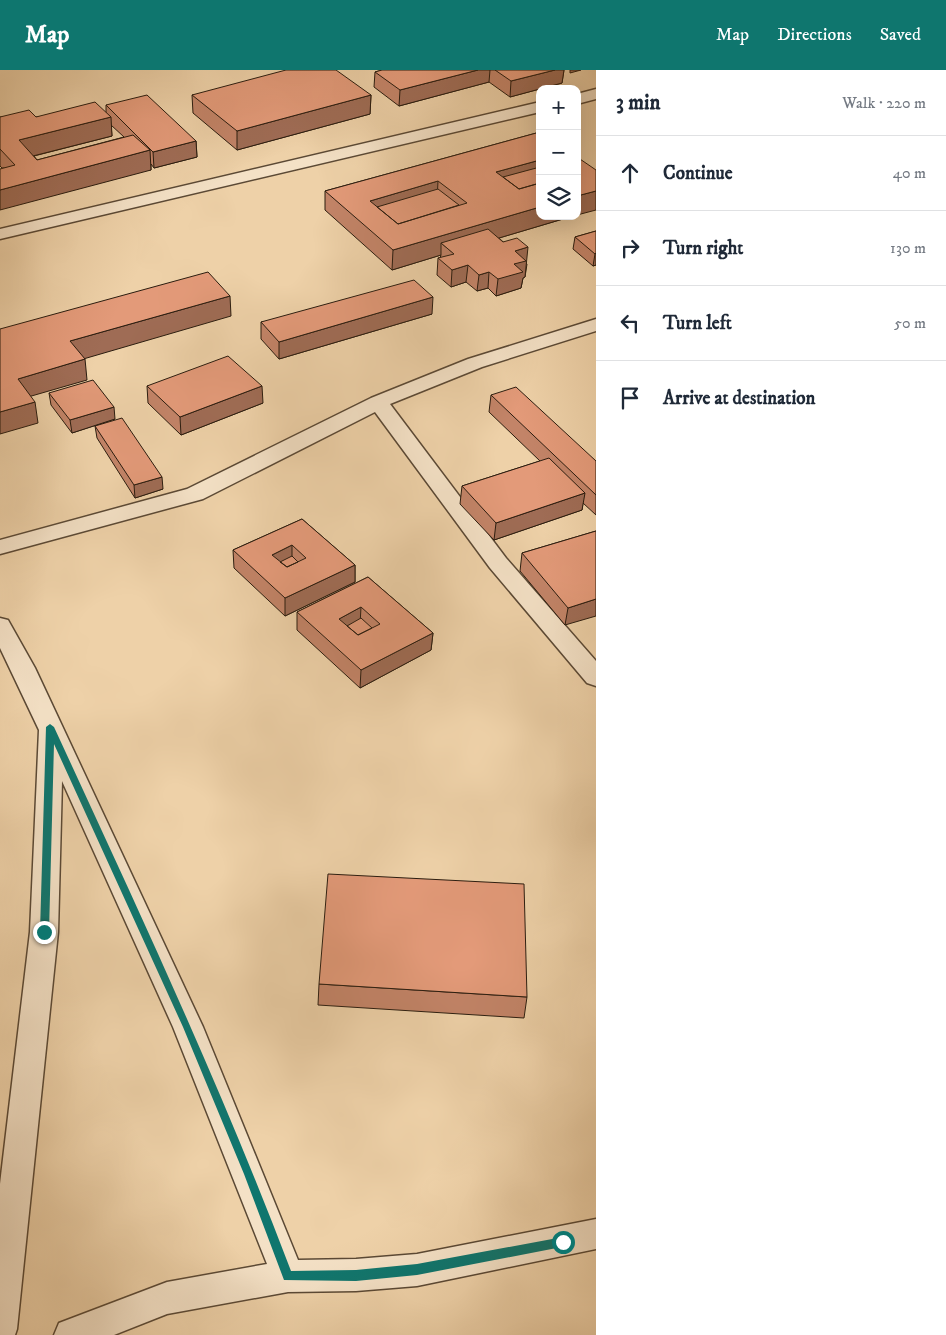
<!DOCTYPE html>
<meta charset="utf-8">
<style>
body{margin:0;font-family:"IM FELL DW Pica",serif;background:#f6f6f7;color:#1f2937}
.controls{position:absolute;right:15px;top:15px;display:grid;overflow:hidden;border-radius:10px;box-shadow:0 5px 20px #0002}
.controls button{width:45px;height:45px;display:grid;place-items:center;padding:0;border:0;border-bottom:1px solid #e0e1e3;background:#fff;color:#1f2937;font:25px sans-serif}
.stop{position:absolute;width:15px;height:15px;margin:-11px;border:4px solid #0f766e;border-radius:50%;background:#fff}
.stop.end{background:#0f766e;border-color:#fff;box-shadow:0 1px 5px #0008}
.list{margin:0;padding:0;list-style:none}
h2{display:flex;justify-content:space-between;align-items:center;height:65px;margin:0;padding:0 20px;font-size:21px}
h2 small{font-size:16px;font-weight:400;color:#747a83}
.list li{display:grid;grid-template-columns:32px 1fr auto;gap:15px;align-items:center;box-sizing:border-box;height:75px;padding:0 20px;border-top:1px solid #e0e1e3}
.list b{display:block;font-size:19px;white-space:nowrap}
.list em{font-size:16px;font-style:normal;color:#747a83}
.icon{flex:none;width:28px;height:28px;fill:none;stroke:currentColor;stroke-width:2;stroke-linecap:round;stroke-linejoin:round}
.map{position:relative;flex:none;width:596px;height:1265px;overflow:hidden}
header{display:flex;align-items:center;gap:30px;box-sizing:border-box;height:70px;padding:0 25px;background:#0f766e;color:#fff}
header strong{font-size:24px}
nav{display:flex;gap:28px;margin-inline-start:auto;font-size:18px}
main{display:flex}
aside{flex:1;background:#fff}
.map>svg:first-child{display:block}
.lines{fill:none;stroke-linecap:round;stroke-linejoin:round}
.minor-casing{stroke:#5b4935;stroke-width:3}
.minor{fill:#f4e1c6;fill-rule:evenodd}
.wall{fill:#c38468;stroke:#2a1c0f;fill-rule:evenodd}
.shaded-wall{fill:#9f6c55;stroke:#2a1c0f}
.building{fill:#e39a79;stroke:#2a1c0f;fill-rule:evenodd}
.route{fill:#0f766e}
</style>
<header>
<strong>Map</strong>
<nav><a>Map</a><a>Directions</a><a>Saved</a></nav>
</header>
<main>
<div class="map">
<svg width="596" height="1265" viewBox="0 0 596 1265">
<rect width="100%" height="100%" fill="#eed1a8"/>
<filter id="stains"><feTurbulence type="fractalNoise" baseFrequency=".004" numOctaves="4"/><feColorMatrix values="0 0 0 0 .2 0 0 0 0 .09 0 0 0 0 .02 0 0 0 .5 -.17"/></filter>
<radialGradient id="worn" r=".72"><stop offset=".6" stop-color="#630" stop-opacity="0"/><stop offset="1" stop-color="#630" stop-opacity=".3"/></radialGradient>
<g class="lines">
<g class="minor-casing">
<path id="minor" d="M 596,19 L 596,29 L 577,34 L 577,24 Z
M 540,32 L 540,42 L 0,169 L 0,159 Z
M 596,249 L 596,261 L 482,297 L 390,334 L 506,488 L 596,591 L 596,616 L 587,613 L 490,498 L 375,342 L 203,429 L 0,484 L 0,470 L 187,419 L 371,328 L 468,289 Z
M 0,548 L 8,550 L 35,598 L 203,957 L 298,1190 L 356,1189 L 417,1184 L 596,1149 L 596,1179 L 417,1216 L 356,1221 L 288,1222 L 167,1244 L 114,1265 L 54,1265 L 59,1253 L 167,1212 L 267,1194 L 173,957 L 62,711 L 58,862 L 17,1259 L 15,1265 L 0,1265 L 0,1114 L 30,862 L 39,660 L 0,578 Z"/>
</g>
<use href="#minor" class="minor"/>
</g>
<path class="wall" d="M 382,0 L 564,0 L 562,13 L 510,27 L 489,12 L 399,36 L 374,17 L 375,2 Z
M 192,25 L 371,25 L 370,44 L 237,80 L 193,43 Z
M 106,35 L 196,71 L 197,87 L 154,98 L 151,94 L 151,100 L 2,98 L 0,96 L 0,47 L 36,47 L 106,43 ZM 111,55 L 124,67 L 37,90 L 34,86 L 112,66 Z
M 540,62 L 540,146 L 573,146 L 499,168 L 527,194 L 525,207 L 523,208 L 521,218 L 496,226 L 488,218 L 477,221 L 466,212 L 451,217 L 437,205 L 438,188 L 440,188 L 441,185 L 392,200 L 325,140 L 325,121 Z
M 596,161 L 596,195 L 593,196 L 573,179 L 575,167 Z
M 432,244 L 279,289 L 261,269 L 261,252 Z
M 147,316 L 263,333 L 181,365 L 148,333 Z
M 49,323 L 115,349 L 72,363 L 51,335 Z
M 491,325 L 596,391 L 596,445 L 583,433 L 582,440 L 494,470 L 460,434 L 462,416 L 540,391 L 489,342 Z
M 95,356 L 163,419 L 135,428 L 97,368 Z
M 302,449 L 355,495 L 355,512 L 285,546 L 234,498 L 233,480 Z
M 596,461 L 565,555 L 520,501 L 522,483 Z
M 368,507 L 433,563 L 431,580 L 360,618 L 297,560 L 297,542 Z
M 319,914 L 527,927 L 524,948 L 318,935 Z"/>
<path class="shaded-wall" d="M 478,0 L 490,0 L 489,12 L 399,36 L 400,20 Z
M 555,0 L 564,0 L 562,13 L 510,27 L 511,11 Z
M 570,0 L 581,0 L 570,3 Z
M 371,25 L 370,44 L 237,80 L 237,61 Z
M 111,47 L 112,66 L 21,89 L 19,70 Z
M 196,71 L 197,87 L 154,98 L 153,82 Z
M 150,80 L 151,100 L 0,140 L 0,120 Z
M 540,90 L 538,109 L 506,118 L 496,102 Z
M 438,111 L 437,131 L 381,148 L 370,131 Z
M 596,121 L 596,140 L 577,145 L 577,126 Z
M 540,137 L 540,146 L 573,146 L 452,182 L 441,173 L 441,185 L 392,200 L 393,180 Z
M 528,177 L 525,207 L 523,208 L 521,218 L 496,226 L 498,209 L 515,181 Z
M 596,183 L 596,195 L 593,196 L 595,184 Z
M 468,195 L 466,212 L 451,217 L 452,200 Z
M 489,202 L 488,218 L 477,221 L 479,205 Z
M 230,226 L 231,246 L 73,292 L 70,271 Z
M 433,227 L 432,244 L 279,289 L 279,272 Z
M 85,289 L 87,310 L 21,329 L 18,309 Z
M 262,316 L 263,333 L 181,365 L 180,347 Z
M 35,332 L 38,353 L 0,364 L 0,342 Z
M 114,337 L 115,349 L 72,363 L 70,350 Z
M 162,407 L 163,419 L 135,428 L 134,415 Z
M 585,423 L 582,440 L 494,470 L 496,453 Z
M 292,475 L 292,493 L 278,500 L 272,485 Z
M 355,495 L 355,512 L 285,546 L 285,528 Z
M 596,529 L 596,546 L 565,555 L 568,538 Z
M 361,537 L 360,555 L 343,564 L 339,549 Z
M 433,563 L 431,580 L 360,618 L 361,600 Z"/>
<path class="building" d="M 286,0 L 336,0 L 371,25 L 237,61 L 192,25 Z
M 382,0 L 478,0 L 400,20 L 375,2 Z
M 495,0 L 555,0 L 511,11 Z
M 147,25 L 196,71 L 153,82 L 106,35 Z
M 95,32 L 111,47 L 19,70 L 37,90 L 133,65 L 150,80 L 0,120 L 0,99 L 15,95 L 0,79 L 0,47 L 29,40 L 36,47 Z
M 540,62 L 540,90 L 496,102 L 519,119 L 540,113 L 540,137 L 393,180 L 325,121 ZM 438,111 L 467,133 L 398,154 L 370,131 Z
M 577,87 L 596,100 L 596,121 L 577,126 Z
M 540,97 L 540,113 L 519,119 L 503,107 Z
M 438,119 L 459,135 L 398,154 L 377,137 Z
M 488,159 L 503,172 L 517,168 L 528,177 L 515,181 L 526,191 L 514,194 L 523,202 L 498,209 L 489,202 L 479,205 L 468,195 L 452,200 L 438,188 L 454,184 L 441,173 Z
M 596,161 L 596,183 L 595,184 L 575,167 Z
M 208,202 L 230,226 L 70,271 L 85,289 L 18,309 L 35,332 L 0,342 L 0,259 Z
M 414,210 L 433,227 L 279,272 L 261,252 Z
M 228,286 L 262,316 L 180,347 L 147,316 Z
M 93,310 L 114,337 L 70,350 L 49,323 Z
M 516,317 L 596,391 L 596,425 L 491,325 Z
M 122,348 L 162,407 L 134,415 L 95,356 Z
M 549,388 L 585,423 L 496,453 L 462,416 Z
M 302,449 L 355,495 L 285,528 L 233,480 ZM 292,475 L 306,488 L 287,497 L 272,485 Z
M 596,461 L 596,529 L 568,538 L 522,483 Z
M 292,486 L 298,492 L 287,497 L 280,492 Z
M 368,507 L 433,563 L 361,600 L 297,542 ZM 361,537 L 380,554 L 358,565 L 339,549 Z
M 361,548 L 372,558 L 358,565 L 347,556 Z
M 328,804 L 524,814 L 527,927 L 319,914 Z"/>
<path class="route" d="M 50,654 L 54,657 C 137,837 221,1016 291,1201 L 356,1200 L 417,1194 L 563,1167 L 567,1169 L 567,1176 L 417,1205 L 356,1211 L 284,1210 L 244,1104 L 183,957 L 54,674 L 49,862 L 44,866 L 40,862 L 46,657 Z"/>
<rect width="100%" height="100%" filter="url(#stains)"/>
<rect width="100%" height="100%" fill="url(#worn)"/>
</svg>
<div class="controls">
<button>+</button>
<button>−</button>
<button><svg class="icon" aria-label="layers" viewBox="0 0 24 24"><path d="M12 4l9 5-9 5-9-5zM3 14l9 5 9-5"/></svg></button>
</div>
<div class="stop" style="left:563px;top:1172px"></div>
<div class="stop end" style="left:44px;top:862px"></div>
</div>
<aside>
<h2>3 min<small>Walk · 220 m</small></h2>
<ul class="list">
<li><svg class="icon" aria-label="ahead" viewBox="0 0 24 24"><path d="M12 20V5M6 11l6-6 6 6"/></svg><div><b>Continue</b></div><em>40 m</em></li>
<li><svg class="icon" aria-label="right" viewBox="0 0 24 24"><path d="M7 20v-9h11M14 6l5 5-5 5"/></svg><div><b>Turn right</b></div><em>130 m</em></li>
<li><svg class="icon" aria-label="left" viewBox="0 0 24 24"><path d="M17 20v-9H6M10 6l-5 5 5 5"/></svg><div><b>Turn left</b></div><em>50 m</em></li>
<li><svg class="icon" aria-label="arrive" viewBox="0 0 24 24"><path d="M6 21V4h12l-3 4 3 4H6"/></svg><div><b>Arrive at destination</b></div></li>
</ul>
</aside>
</main>
